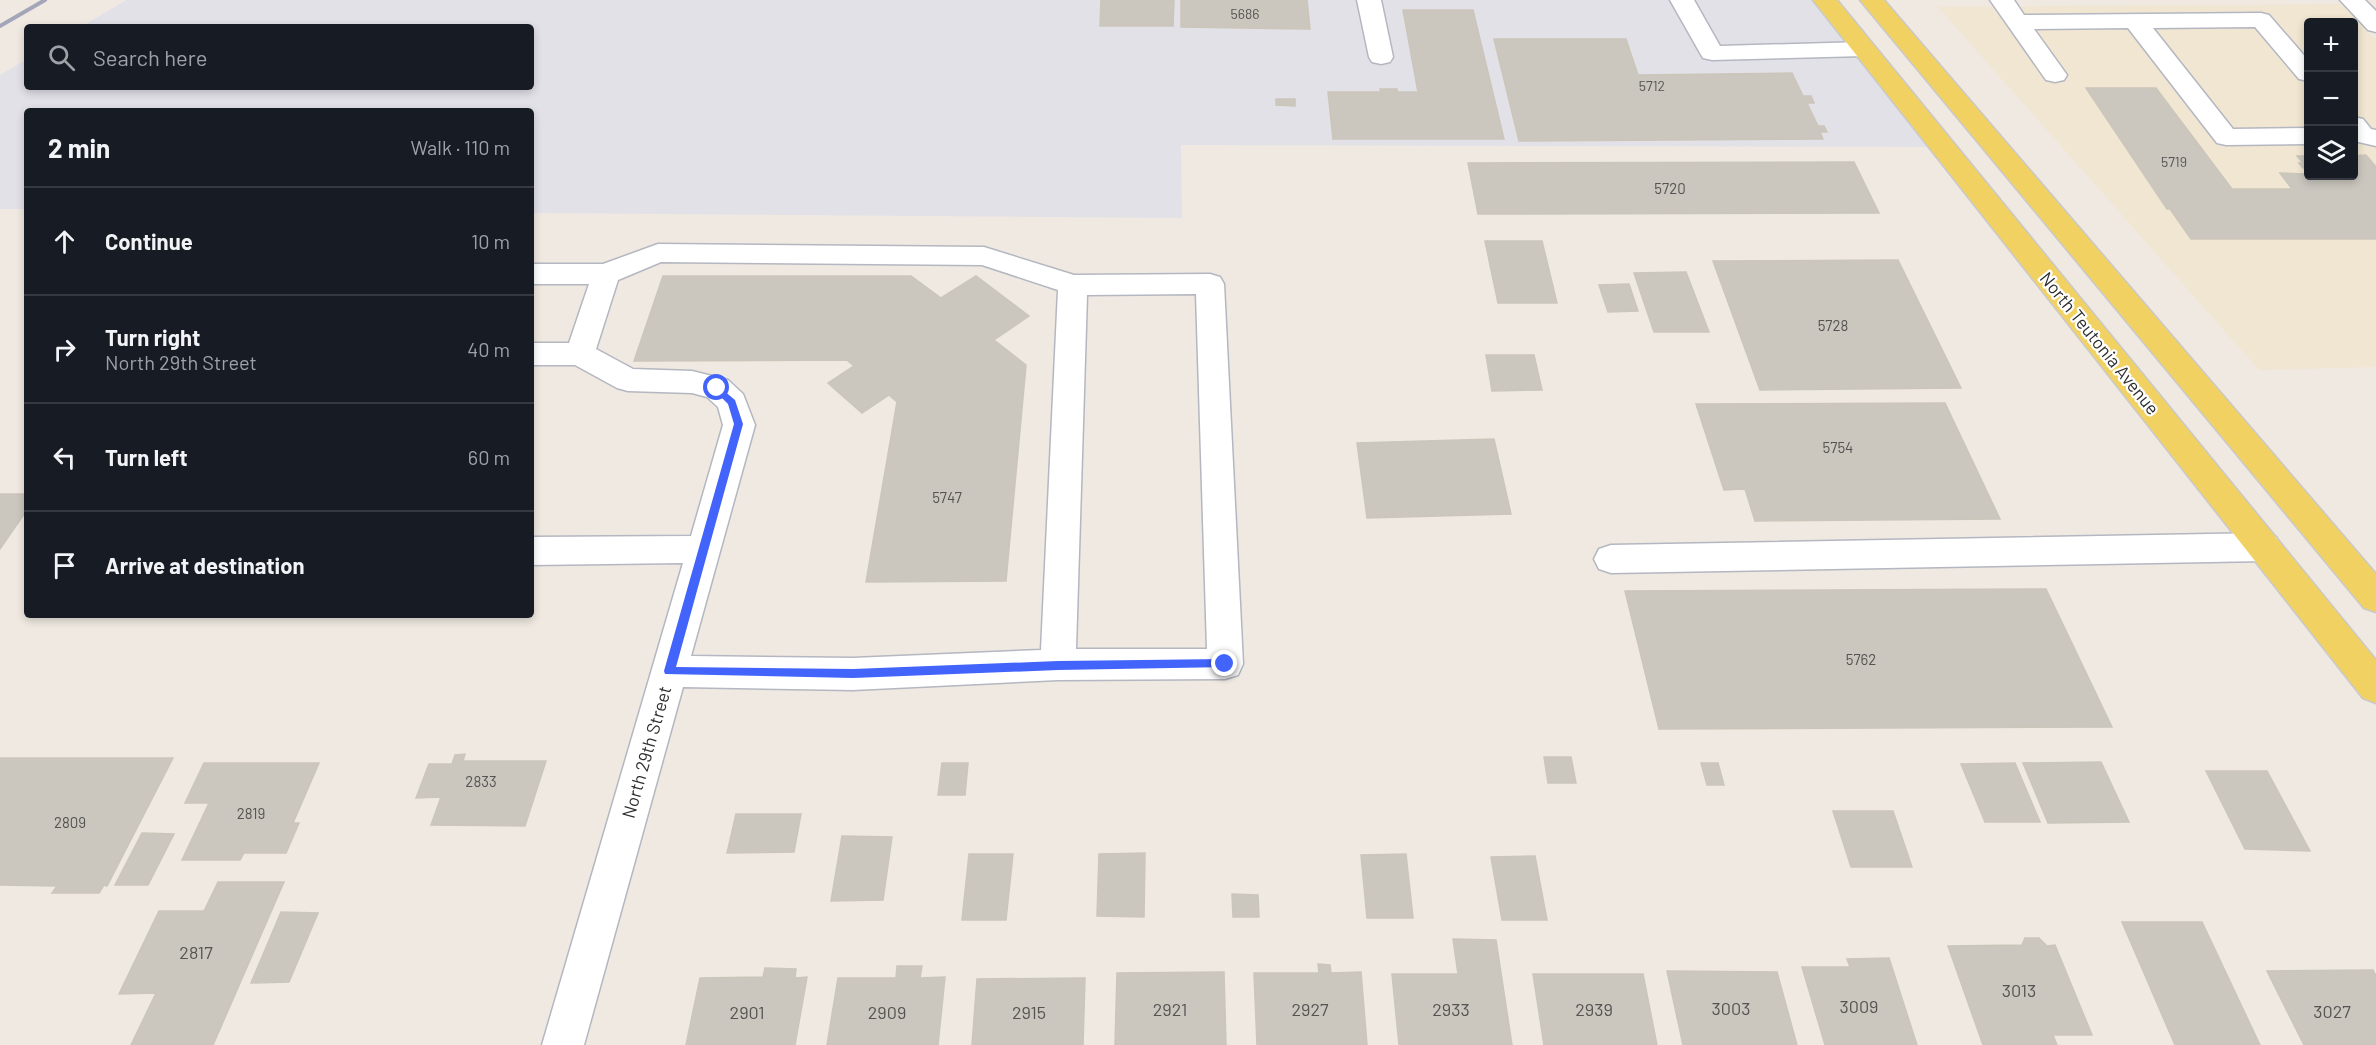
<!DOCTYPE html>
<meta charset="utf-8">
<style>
body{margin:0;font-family:Barlow,sans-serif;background:#20242c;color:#f1f3f6}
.controls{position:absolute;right:18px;top:18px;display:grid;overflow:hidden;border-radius:6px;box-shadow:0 3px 9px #0003}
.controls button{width:54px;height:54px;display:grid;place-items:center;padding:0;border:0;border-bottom:2px solid #363941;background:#171b24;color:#f1f3f6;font:30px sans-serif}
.stop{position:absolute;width:18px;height:18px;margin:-14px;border:4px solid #4264fb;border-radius:50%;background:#fff}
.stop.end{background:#4264fb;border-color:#fff;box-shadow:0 2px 6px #0008}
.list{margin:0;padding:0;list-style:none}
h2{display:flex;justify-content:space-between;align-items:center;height:78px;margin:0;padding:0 24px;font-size:26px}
h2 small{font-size:20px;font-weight:400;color:#9ea1a6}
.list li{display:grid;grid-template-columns:39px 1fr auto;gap:18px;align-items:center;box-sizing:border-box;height:108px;padding:0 24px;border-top:2px solid #363941}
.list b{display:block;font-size:22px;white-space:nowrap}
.list p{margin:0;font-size:20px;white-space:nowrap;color:#9ea1a6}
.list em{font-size:20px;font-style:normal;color:#9ea1a6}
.icon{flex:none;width:33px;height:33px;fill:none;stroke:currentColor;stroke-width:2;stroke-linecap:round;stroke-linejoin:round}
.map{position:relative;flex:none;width:2376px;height:1045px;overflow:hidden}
.search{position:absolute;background:#171b24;box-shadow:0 3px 9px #0003;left:24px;top:24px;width:510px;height:66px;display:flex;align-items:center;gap:15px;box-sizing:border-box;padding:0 21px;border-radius:6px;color:#9ea1a6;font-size:22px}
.panel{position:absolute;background:#171b24;box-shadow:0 3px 9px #0003;left:24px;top:108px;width:510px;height:510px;border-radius:6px}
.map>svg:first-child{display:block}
.industrial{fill:#e3e1e8}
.education{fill:#f0e6d1;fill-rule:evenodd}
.building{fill:#cbc7bf;stroke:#cbc5ba;stroke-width:1.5}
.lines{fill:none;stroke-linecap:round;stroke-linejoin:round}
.minor-casing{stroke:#b4b7c1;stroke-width:3}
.major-casing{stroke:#c9c9c9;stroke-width:3}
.minor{fill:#fff;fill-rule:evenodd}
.major{fill:#f2d163;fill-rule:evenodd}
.rail{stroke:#a3a6b8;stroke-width:4}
.route{fill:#4264fb}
.labels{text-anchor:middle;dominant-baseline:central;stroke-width:4.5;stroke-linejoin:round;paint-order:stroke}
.far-number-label{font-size:14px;fill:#555452}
.number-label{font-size:15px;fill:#555452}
.street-label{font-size:18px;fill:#2e2e2e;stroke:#fff}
.near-number-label{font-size:18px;fill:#555452}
</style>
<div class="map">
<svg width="2376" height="1045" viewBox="0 0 2376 1045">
<rect width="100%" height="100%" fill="#efe9e1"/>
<path class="industrial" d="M 126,0 L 1825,0 L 1943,147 L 1181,145 L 1182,218 L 531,213 L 531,111 L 27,111 L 27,209 L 0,209 L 0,75 L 27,59 L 27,87 L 531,87 L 531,27 L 81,27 Z"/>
<path class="education" d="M 2341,4 L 2376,40 L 2376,367 L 2259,370 L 1938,7 ZM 2308,22 L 2354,22 L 2354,176 L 2308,176 Z"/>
<path class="building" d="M 1101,0 L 1174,0 L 1173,26 L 1100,26 Z
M 1181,0 L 1307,0 L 1310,29 L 1181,27 Z
M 1403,10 L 1473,10 L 1504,139 L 1333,139 L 1328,92 L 1381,92 L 1380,89 L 1397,89 L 1397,92 L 1418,92 Z
M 1494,39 L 1626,39 L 1638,75 L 1792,73 L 1803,96 L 1811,96 L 1814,103 L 1807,103 L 1818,126 L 1824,126 L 1827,132 L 1820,132 L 1823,139 L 1519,141 Z
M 2086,88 L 2156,88 L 2232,189 L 2292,189 L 2280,173 L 2354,176 L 2354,156 L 2366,155 L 2376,167 L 2376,239 L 2191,239 L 2170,209 L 2167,209 Z
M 1276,99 L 1295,99 L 1295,106 L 1276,105 Z
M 2297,156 L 2308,156 L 2308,168 L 2303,168 L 2299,163 L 2303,163 Z
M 1854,162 L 1879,213 L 1478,214 L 1468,163 Z
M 1485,241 L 1542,241 L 1557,303 L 1498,303 Z
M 1898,260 L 1961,388 L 1760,390 L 1713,261 Z
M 1686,272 L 1709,332 L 1654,332 L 1634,273 Z
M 663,276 L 911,276 L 941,298 L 976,276 L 1029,316 L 994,340 L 1026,365 L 1006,581 L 866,582 L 897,402 L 889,395 L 862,413 L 828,383 L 854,366 L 847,360 L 634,361 Z
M 1629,284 L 1638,311 L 1608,312 L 1599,285 Z
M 1486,355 L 1534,355 L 1542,390 L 1492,391 Z
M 1945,403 L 2000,519 L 1755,521 L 1745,489 L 1724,490 L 1696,404 Z
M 1494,439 L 1511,514 L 1367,518 L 1357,443 Z
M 0,494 L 27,494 L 27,510 L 0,549 Z
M 2046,589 L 2112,727 L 1659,729 L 1625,591 Z
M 465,754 L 463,761 L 546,761 L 525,826 L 431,825 L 441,797 L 416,798 L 429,764 L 452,764 L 455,755 Z
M 1544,757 L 1571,757 L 1576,783 L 1548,783 Z
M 0,758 L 173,758 L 107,886 L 104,885 L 99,893 L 52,893 L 57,886 L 0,885 Z
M 2101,762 L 2129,822 L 2048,823 L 2023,763 Z
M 204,763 L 319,763 L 293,823 L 299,823 L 286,853 L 244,853 L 240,860 L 182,860 L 209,803 L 185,803 Z
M 942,763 L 968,763 L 965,795 L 938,795 Z
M 1701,763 L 1718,763 L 1724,785 L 1707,785 Z
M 2015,763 L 2040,822 L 1985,822 L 1961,764 Z
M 2206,771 L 2267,771 L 2310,851 L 2245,849 Z
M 1833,811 L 1893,811 L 1912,867 L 1851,867 Z
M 736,814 L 801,814 L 794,852 L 727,853 Z
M 142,833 L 174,834 L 148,885 L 115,885 Z
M 842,836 L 892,837 L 883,900 L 831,901 Z
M 1145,853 L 1144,917 L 1097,916 L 1099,854 Z
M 969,854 L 1013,854 L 1006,920 L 962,920 Z
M 1406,854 L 1413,918 L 1367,918 L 1361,855 Z
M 1535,856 L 1547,920 L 1502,920 L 1491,857 Z
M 218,882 L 284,882 L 213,1045 L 131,1045 L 156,993 L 119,994 L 159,911 L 204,911 Z
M 1232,894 L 1258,895 L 1259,917 L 1233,917 Z
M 281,912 L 318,913 L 289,982 L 251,983 Z
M 2122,922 L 2202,922 L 2260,1045 L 2175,1045 Z
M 2025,938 L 2039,938 L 2047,946 L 2055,945 L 2092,1035 L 2053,1035 L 2057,1045 L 1983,1045 L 1948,946 L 2022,945 Z
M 1453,939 L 1496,940 L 1512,1045 L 1399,1045 L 1392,974 L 1458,974 Z
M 1889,958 L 1917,1045 L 1825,1045 L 1802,967 L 1850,967 L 1847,959 Z
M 1318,964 L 1330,965 L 1331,973 L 1361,972 L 1367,1045 L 1257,1045 L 1254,973 L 1319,973 Z
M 897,966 L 922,966 L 920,978 L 945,977 L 938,1045 L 827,1045 L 838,978 L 896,978 Z
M 765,968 L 796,969 L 795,978 L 807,977 L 795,1045 L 686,1045 L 700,978 L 763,977 Z
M 2373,970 L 2376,976 L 2376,1045 L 2304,1045 L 2267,971 Z
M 1667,971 L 1777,972 L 1797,1045 L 1683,1045 Z
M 1224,972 L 1226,1045 L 1115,1045 L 1117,973 Z
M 1533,974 L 1643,974 L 1657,1045 L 1544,1045 Z
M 1085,978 L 1083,1045 L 972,1045 L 977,979 Z"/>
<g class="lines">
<g class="minor-casing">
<path id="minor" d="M 1357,0 L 1381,0 L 1393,57 L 1390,62 L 1381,64 L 1372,62 L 1369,57 Z
M 1670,0 L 1694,0 L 1720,46 L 1864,42 L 1872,44 L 1876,49 L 1872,54 L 1864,56 L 1712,60 L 1703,58 L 1700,53 Z
M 1990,0 L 2014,0 L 2024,15 L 2261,13 L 2269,15 L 2308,60 L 2308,81 L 2299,79 L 2255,27 L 2153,28 L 2233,129 L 2308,128 L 2308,144 L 2226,145 L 2217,143 L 2128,28 L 2034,29 L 2067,75 L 2064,80 L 2055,82 L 2046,80 Z
M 2340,0 L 2365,0 L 2376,11 L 2376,32 L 2368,30 Z
M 2354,117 L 2363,119 L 2371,129 L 2376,130 L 2376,146 L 2354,141 Z
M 658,244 L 984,247 L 1074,275 L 1210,274 L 1220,277 L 1224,284 L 1243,664 L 1238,675 L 1225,679 L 1058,680 L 853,690 L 683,687 L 584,1045 L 542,1045 L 683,563 L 531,565 L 531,537 L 691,536 L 723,425 L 718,407 L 707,397 L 692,393 L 628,391 L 617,388 L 575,365 L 531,365 L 531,343 L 569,343 L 589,284 L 531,284 L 531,264 L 603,264 ZM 661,262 L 982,265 L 1058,290 L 1041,650 L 853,658 L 691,656 L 755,425 L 743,394 L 728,380 L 692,371 L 633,369 L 596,349 L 618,280 ZM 1196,294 L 1207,649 L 1076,649 L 1087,295 Z
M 2264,533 L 2276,537 L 2281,547 L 2276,557 L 2264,561 L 1611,573 L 1599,569 L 1594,559 L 1599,549 L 1611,545 Z"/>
</g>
<g class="major-casing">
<path id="major" d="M 1813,0 L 1837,0 L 2376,660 L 2376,703 L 2363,698 Z
M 1860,0 L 1884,0 L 2376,574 L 2376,612 L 2364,608 Z"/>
</g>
<use href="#minor" class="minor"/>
<use href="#major" class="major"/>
<path class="rail" d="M 0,26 L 45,0"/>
</g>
<path class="route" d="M 717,385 L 735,400 L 743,424 L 676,667 L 853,669 L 1058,661 L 1225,659 L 1229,661 L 1229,667 L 1058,670 L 853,678 L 665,674 L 664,671 L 734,424 L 728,404 L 712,388 Z"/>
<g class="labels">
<g class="far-number-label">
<text x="1245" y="13">5686</text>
<text x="1652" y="85">5712</text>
<text x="2174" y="161">5719</text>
</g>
<g class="number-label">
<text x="1670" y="188">5720</text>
<text x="1833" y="325">5728</text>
<text x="1838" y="447">5754</text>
<text x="947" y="497">5747</text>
<text x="1861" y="659">5762</text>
<text x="481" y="781">2833</text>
<text x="251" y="813">2819</text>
<text x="70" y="822">2809</text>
</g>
<g class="street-label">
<text transform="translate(2100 343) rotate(51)">North Teutonia Avenue</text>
<text transform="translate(646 752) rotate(-74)">North 29th Street</text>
</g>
<g class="near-number-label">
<text x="196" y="952">2817</text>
<text x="2019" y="990">3013</text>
<text x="1859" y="1006">3009</text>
<text x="1731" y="1008">3003</text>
<text x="1170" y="1009">2921</text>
<text x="1310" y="1009">2927</text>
<text x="1451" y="1009">2933</text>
<text x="1594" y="1009">2939</text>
<text x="2332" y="1011">3027</text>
<text x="747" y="1012">2901</text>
<text x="887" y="1012">2909</text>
<text x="1029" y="1012">2915</text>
</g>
</g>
</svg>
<div class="controls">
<button>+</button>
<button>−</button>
<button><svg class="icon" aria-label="layers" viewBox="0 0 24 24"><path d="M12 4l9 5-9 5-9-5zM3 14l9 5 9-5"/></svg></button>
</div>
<div class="stop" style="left:717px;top:388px"></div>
<div class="stop end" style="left:1225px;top:664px"></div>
<div class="search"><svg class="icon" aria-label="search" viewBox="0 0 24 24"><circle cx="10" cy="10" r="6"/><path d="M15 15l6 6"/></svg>Search here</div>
<section class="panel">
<h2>2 min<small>Walk · 110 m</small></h2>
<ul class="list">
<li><svg class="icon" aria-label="ahead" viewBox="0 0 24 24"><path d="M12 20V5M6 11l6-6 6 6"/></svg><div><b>Continue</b></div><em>10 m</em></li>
<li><svg class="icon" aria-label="right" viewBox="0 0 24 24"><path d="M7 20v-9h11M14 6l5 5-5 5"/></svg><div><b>Turn right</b><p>North 29th Street</p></div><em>40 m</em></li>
<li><svg class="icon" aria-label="left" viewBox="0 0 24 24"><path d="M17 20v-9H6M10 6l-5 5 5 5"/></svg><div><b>Turn left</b></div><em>60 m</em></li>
<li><svg class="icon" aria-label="arrive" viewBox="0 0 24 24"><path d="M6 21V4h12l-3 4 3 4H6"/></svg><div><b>Arrive at destination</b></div></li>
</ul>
</section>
</div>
